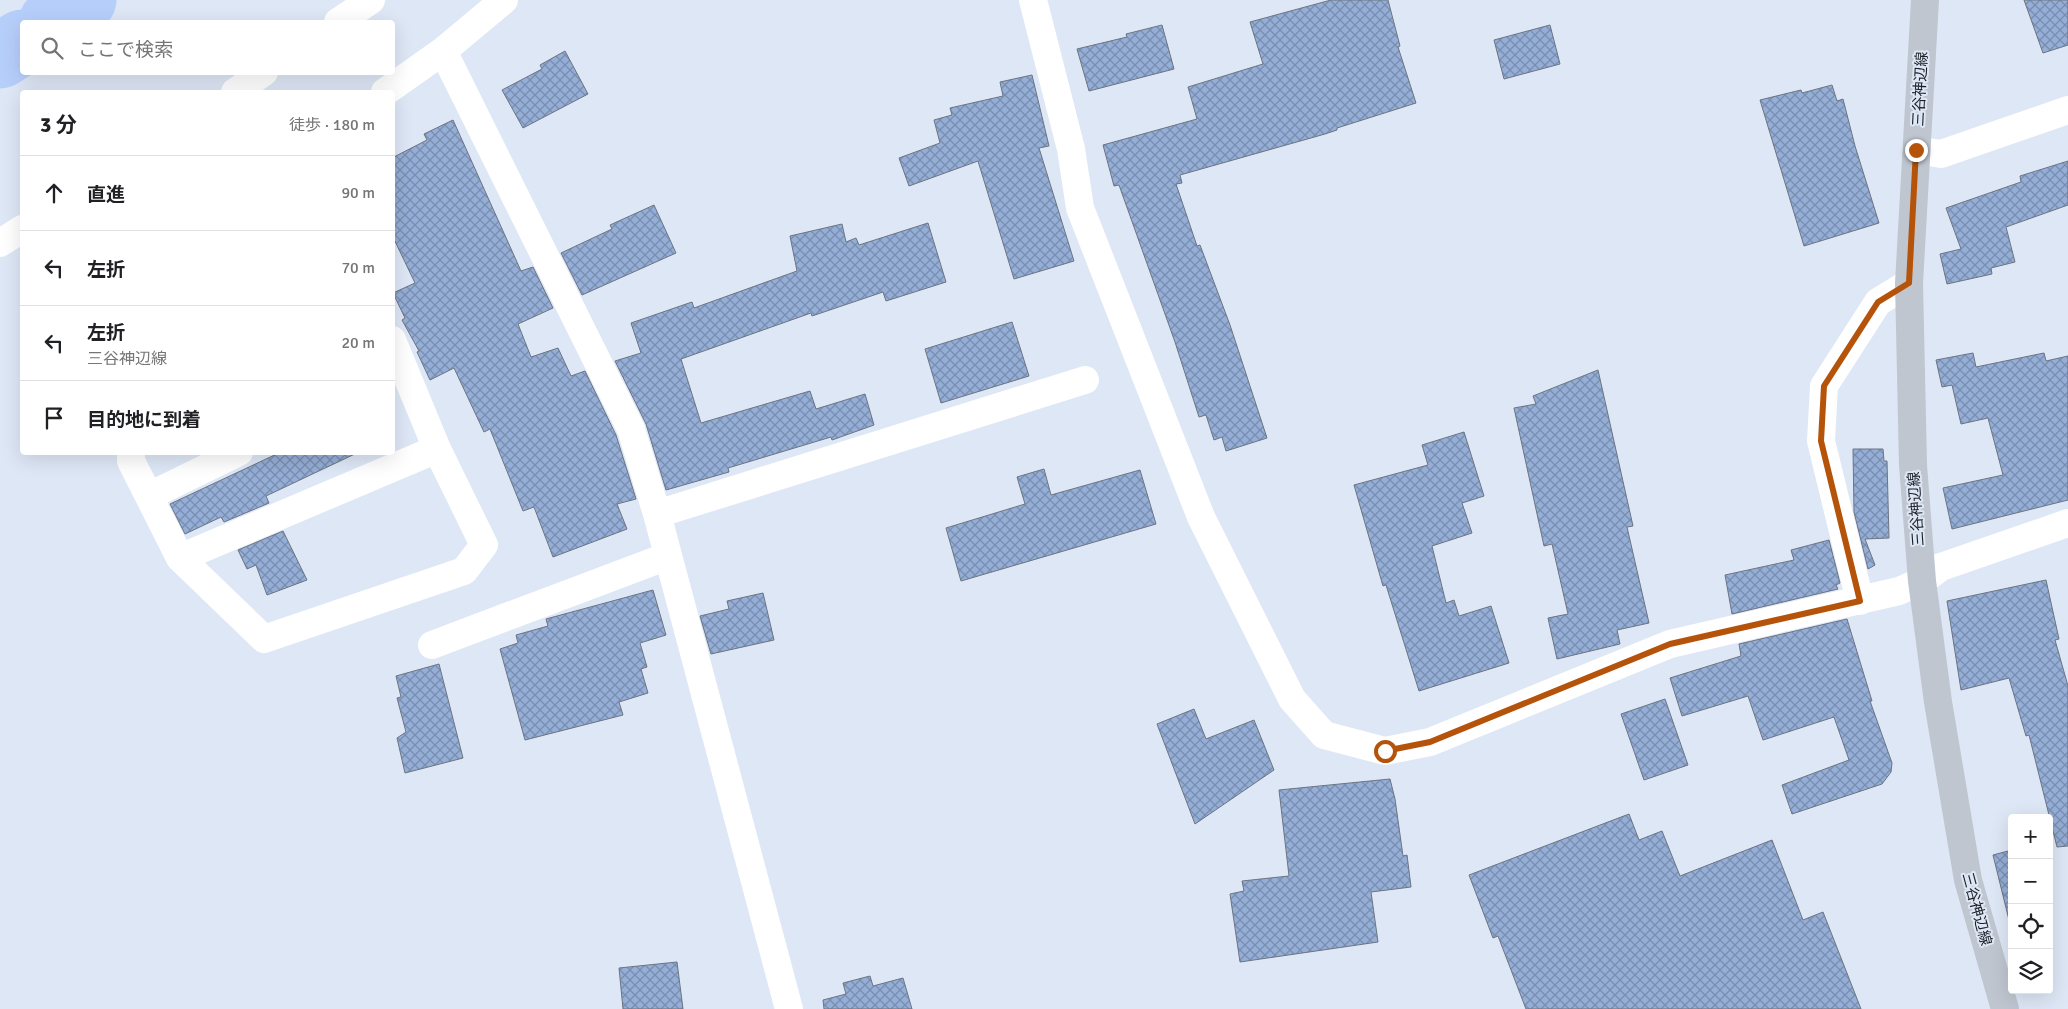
<!DOCTYPE html>
<html lang="ja">
<meta charset="utf-8">
<style>
body{margin:0;font-family:Signika,"Noto Sans JP",sans-serif;background:#f2f2f2;color:#202124}
.controls{position:absolute;right:15px;bottom:15px;display:grid;overflow:hidden;border-radius:5px;box-shadow:0 5px 20px #0002}
.controls button{width:45px;height:45px;display:grid;place-items:center;padding:0;border:0;border-bottom:1px solid #e0e0e0;background:#fff;color:#202124;font:25px sans-serif}
.stop{position:absolute;width:15px;height:15px;margin:-11px;border:4px solid #b45309;border-radius:50%;background:#fff}
.stop.end{background:#b45309;border-color:#fff;box-shadow:0 1px 5px #0008}
.list{margin:0;padding:0;list-style:none}
h2{display:flex;justify-content:space-between;align-items:center;height:65px;margin:0;padding:0 20px;font-size:21px}
h2 small{font-size:16px;font-weight:400;color:#757577}
.list li{display:grid;grid-template-columns:32px 1fr auto;gap:15px;align-items:center;box-sizing:border-box;height:75px;padding:0 20px;border-top:1px solid #e0e0e0}
.list b{display:block;font-size:19px;white-space:nowrap}
.list p{margin:0;font-size:16px;white-space:nowrap;color:#757577}
.list em{font-size:16px;font-style:normal;color:#757577}
.icon{flex:none;width:28px;height:28px;fill:none;stroke:currentColor;stroke-width:2;stroke-linecap:round;stroke-linejoin:round}
.map{position:relative;flex:none;width:2068px;height:1009px;overflow:hidden}
.search{position:absolute;background:#fff;box-shadow:0 5px 20px #0002;left:20px;top:20px;width:375px;height:55px;display:flex;align-items:center;gap:12px;box-sizing:border-box;padding:0 18px;border-radius:5px;color:#757577;font-size:19px}
.panel{position:absolute;background:#fff;box-shadow:0 5px 20px #0002;left:20px;top:90px;width:375px;height:365px;border-radius:5px}
.map>svg:first-child{display:block}
.lines{fill:none;stroke-linecap:round;stroke-linejoin:round}
.river{stroke:#b6cffa;stroke-width:65}
.building{fill:url(#building-cross-hatch);stroke:#6c7481}
.minor{stroke:#fff;stroke-width:28}
.secondary{stroke:#bfc6d0;stroke-width:28}
.route{stroke:#b45309;stroke-width:6}
.labels{text-anchor:middle;dominant-baseline:central;stroke-width:4;stroke-linejoin:round;paint-order:stroke}
.street-label{font-size:15px;fill:#1c1f24;stroke:#dee7f6}
</style>
<div class="map">
<svg width="2068" height="1009" viewBox="0 0 2068 1009">
<defs>
<pattern id="building-cross-hatch" width="8" height="8" patternUnits="userSpaceOnUse" patternTransform="scale(1.25)"><rect width="8" height="8" fill="#95aed7"/><path d="M0 0l8 8M0 8l8-8" fill="none" stroke="#798dae"/></pattern>
</defs>
<rect width="100%" height="100%" fill="#dee7f6"/>
<g class="lines">
<path class="river" d="M 51,22 L 84,0
M 0,56 L 22,42"/>
</g>
<path class="building" d="M 1331,0 L 1388,0 L 1400,46 L 1398,47 L 1416,103 L 1337,128 L 1337,130 L 1325,134 L 1180,175 L 1182,183 L 1176,184 L 1197,246 L 1200,245 L 1230,325 L 1267,438 L 1226,451 L 1222,437 L 1214,440 L 1206,415 L 1199,417 L 1175,342 L 1119,185 L 1114,186 L 1103,145 L 1197,119 L 1188,87 L 1263,64 L 1250,22 Z
M 2024,0 L 2068,0 L 2068,45 L 2043,53 Z
M 1162,25 L 1174,69 L 1089,91 L 1077,49 L 1127,37 L 1126,34 Z
M 1550,25 L 1560,64 L 1504,79 L 1494,40 Z
M 565,51 L 588,94 L 523,128 L 502,90 L 542,69 L 540,65 Z
M 1032,75 L 1049,146 L 1039,148 L 1074,261 L 1014,279 L 978,161 L 909,186 L 899,158 L 940,143 L 934,120 L 952,115 L 950,108 L 1003,96 L 1000,82 Z
M 1832,85 L 1837,101 L 1843,99 L 1855,146 L 1879,223 L 1804,246 L 1760,100 L 1801,90 L 1802,93 Z
M 453,120 L 521,271 L 533,267 L 553,308 L 518,324 L 531,357 L 558,348 L 571,376 L 585,371 L 616,435 L 636,499 L 617,504 L 627,529 L 553,557 L 534,507 L 523,511 L 490,429 L 484,432 L 454,368 L 430,380 L 417,352 L 419,351 L 402,320 L 405,318 L 393,293 L 415,283 L 392,235 L 392,158 L 427,140 L 424,134 Z
M 2068,161 L 2068,205 L 2006,227 L 2015,262 L 1991,268 L 1992,274 L 1947,284 L 1940,254 L 1961,249 L 1946,208 L 2021,182 L 2020,176 Z
M 654,205 L 676,253 L 582,295 L 561,253 L 612,229 L 610,225 Z
M 928,223 L 946,282 L 886,301 L 883,292 L 812,316 L 811,313 L 681,359 L 701,423 L 810,391 L 816,409 L 865,394 L 874,425 L 832,440 L 831,437 L 728,468 L 729,472 L 666,490 L 646,424 L 615,361 L 641,353 L 631,323 L 692,302 L 694,308 L 797,271 L 790,236 L 842,224 L 846,242 L 856,238 L 859,245 Z
M 1012,322 L 1029,376 L 941,403 L 925,349 Z
M 1973,353 L 1976,367 L 2044,353 L 2046,361 L 2068,356 L 2068,500 L 1952,529 L 1943,488 L 2003,475 L 1988,418 L 1961,424 L 1952,385 L 1942,387 L 1936,360 Z
M 1598,370 L 1633,526 L 1627,527 L 1649,623 L 1617,630 L 1620,644 L 1557,659 L 1548,618 L 1568,614 L 1552,544 L 1544,546 L 1514,408 L 1536,404 L 1533,396 Z
M 1464,432 L 1484,496 L 1462,503 L 1472,533 L 1432,546 L 1446,603 L 1454,600 L 1459,616 L 1491,606 L 1509,663 L 1419,691 L 1386,585 L 1383,586 L 1354,485 L 1428,465 L 1422,445 Z
M 1853,449 L 1883,449 L 1884,461 L 1887,461 L 1889,538 L 1865,539 L 1875,565 L 1868,569 L 1854,512 Z
M 281,452 L 359,452 L 266,496 L 269,503 L 224,522 L 221,517 L 185,534 L 170,504 Z
M 1044,469 L 1051,495 L 1140,470 L 1156,524 L 961,581 L 946,528 L 1025,504 L 1017,477 Z
M 283,531 L 307,580 L 267,595 L 256,565 L 247,569 L 238,550 Z
M 1829,540 L 1840,583 L 1836,585 L 1838,589 L 1732,614 L 1725,575 L 1794,560 L 1791,550 Z
M 2046,580 L 2059,639 L 2055,640 L 2068,686 L 2068,846 L 2057,847 L 2029,735 L 2026,736 L 2009,678 L 1961,690 L 1947,601 Z
M 653,590 L 666,635 L 640,643 L 647,667 L 641,669 L 648,693 L 619,702 L 623,715 L 525,740 L 500,649 L 518,643 L 516,635 L 548,626 L 546,619 Z
M 763,593 L 774,640 L 711,654 L 700,616 L 729,609 L 727,601 Z
M 1847,619 L 1872,701 L 1870,701 L 1892,763 L 1891,772 L 1882,784 L 1792,814 L 1782,785 L 1849,760 L 1834,717 L 1763,740 L 1748,696 L 1682,716 L 1670,678 L 1741,656 L 1739,644 Z
M 439,664 L 463,758 L 405,773 L 397,738 L 406,732 L 397,698 L 401,697 L 396,676 Z
M 1665,699 L 1688,765 L 1644,780 L 1621,714 Z
M 1194,709 L 1206,739 L 1254,720 L 1274,770 L 1195,824 L 1157,724 Z
M 1390,779 L 1395,799 L 1403,856 L 1407,855 L 1411,887 L 1371,892 L 1378,942 L 1240,962 L 1230,894 L 1244,891 L 1242,881 L 1289,876 L 1279,790 Z
M 1629,814 L 1639,840 L 1662,831 L 1680,876 L 1772,840 L 1803,920 L 1823,912 L 1861,1009 L 1526,1009 L 1498,936 L 1493,938 L 1469,875 Z
M 2012,850 L 2012,919 L 2009,920 L 1993,855 Z
M 677,962 L 683,1009 L 623,1009 L 619,968 Z
M 870,976 L 873,986 L 903,978 L 912,1009 L 824,1009 L 823,1000 L 846,994 L 843,983 Z"/>
<g class="lines">
<path class="minor" d="M 1033,0 L 1071,149 L 1080,208 L 1201,517 L 1292,699 L 1324,735 L 1385,751 L 1430,742 L 1670,644 L 1899,591 L 1922,581 L 1941,567 L 2068,523
M 338,22 L 371,0
M 443,51 L 631,429 L 657,514 L 789,1009
M 235,92 L 264,72
M 385,92 L 443,51 L 504,0
M 1916,150 L 1941,154 L 2068,110
M 0,243 L 22,229
M 131,452 L 131,461 L 180,558 L 264,639 L 464,571 L 484,545 L 437,449 L 392,340
M 149,496 L 239,452
M 657,514 L 1085,380
M 180,558 L 437,449
M 1860,601 L 1821,441 L 1824,386 L 1878,302 L 1909,283
M 432,645 L 668,556"/>
<path class="secondary" d="M 1925,0 L 1909,283 L 1913,465 L 1922,581 L 1938,702 L 1968,880 L 2005,1009"/>
</g>
<g class="lines">
<path class="route" d="M 1385,751 L 1430,742 L 1670,644 L 1860,601 L 1821,441 L 1824,386 L 1878,302 L 1909,283 L 1916,150"/>
</g>
<g class="labels">
<g class="street-label">
<text transform="translate(1920 89) rotate(-87)">三谷神辺線</text>
<text transform="translate(1916 509) rotate(-94)">三谷神辺線</text>
<text transform="translate(1977 909) rotate(75)">三谷神辺線</text>
</g>
</g>
</svg>
<div class="controls">
<button>+</button>
<button>−</button>
<button><svg class="icon" aria-label="locate" viewBox="0 0 24 24"><circle cx="12" cy="12" r="6"/><path d="M12 2v4M12 18v4M2 12h4M18 12h4"/></svg></button>
<button><svg class="icon" aria-label="layers" viewBox="0 0 24 24"><path d="M12 4l9 5-9 5-9-5zM3 14l9 5 9-5"/></svg></button>
</div>
<div class="stop" style="left:1385px;top:751px"></div>
<div class="stop end" style="left:1916px;top:150px"></div>
<div class="search"><svg class="icon" aria-label="search" viewBox="0 0 24 24"><circle cx="10" cy="10" r="6"/><path d="M15 15l6 6"/></svg>ここで検索</div>
<section class="panel">
<h2>3 分<small>徒歩 · 180 m</small></h2>
<ul class="list">
<li><svg class="icon" aria-label="ahead" viewBox="0 0 24 24"><path d="M12 20V5M6 11l6-6 6 6"/></svg><div><b>直進</b></div><em>90 m</em></li>
<li><svg class="icon" aria-label="left" viewBox="0 0 24 24"><path d="M17 20v-9H6M10 6l-5 5 5 5"/></svg><div><b>左折</b></div><em>70 m</em></li>
<li><svg class="icon" aria-label="left" viewBox="0 0 24 24"><path d="M17 20v-9H6M10 6l-5 5 5 5"/></svg><div><b>左折</b><p>三谷神辺線</p></div><em>20 m</em></li>
<li><svg class="icon" aria-label="arrive" viewBox="0 0 24 24"><path d="M6 21V4h12l-3 4 3 4H6"/></svg><div><b>目的地に到着</b></div></li>
</ul>
</section>
</div>
